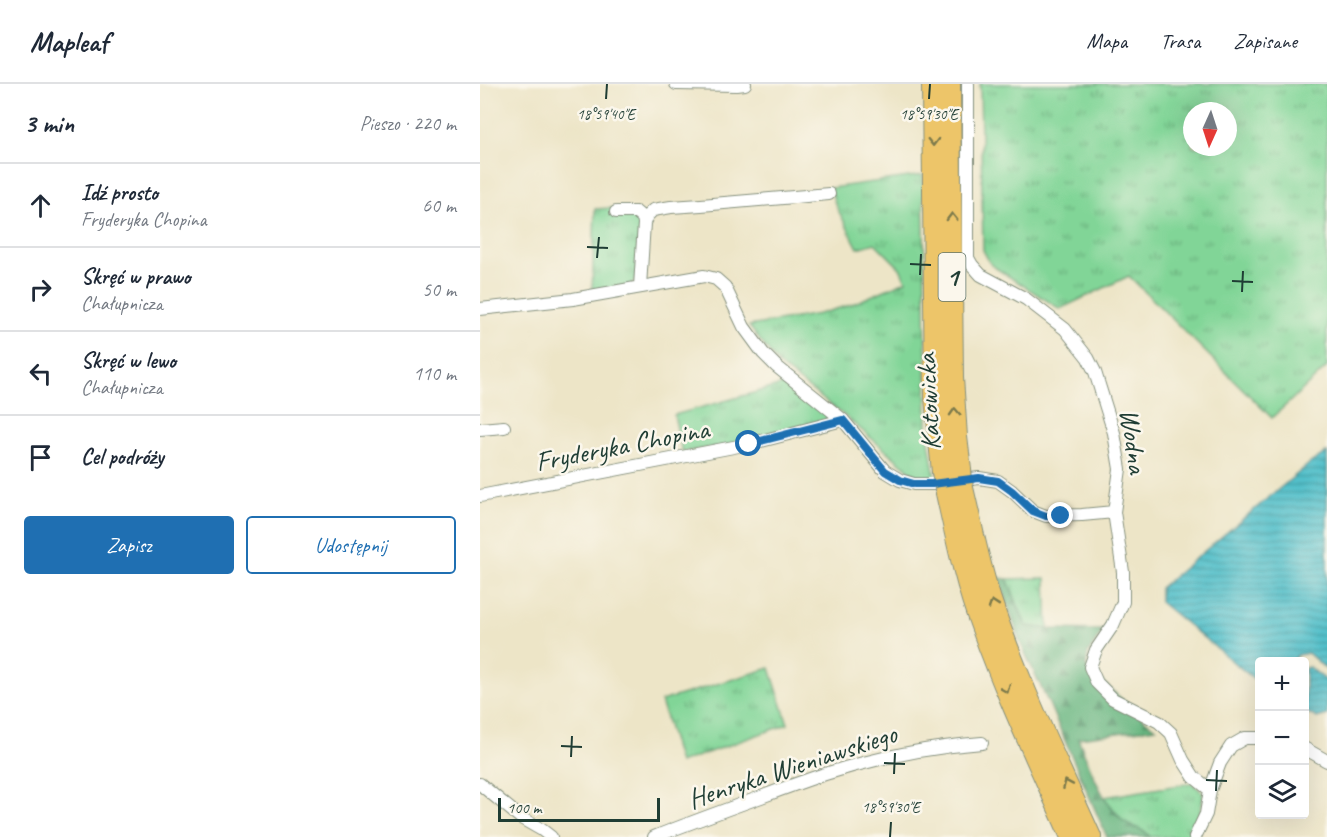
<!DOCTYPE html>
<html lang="pl">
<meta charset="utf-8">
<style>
body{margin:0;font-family:Caveat,sans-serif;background:#f2f2f3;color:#1f2937}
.controls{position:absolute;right:18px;bottom:18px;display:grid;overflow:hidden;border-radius:6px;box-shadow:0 6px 24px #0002}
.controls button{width:54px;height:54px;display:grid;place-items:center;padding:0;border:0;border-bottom:2px solid #e0e1e3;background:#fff;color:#1f2937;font:30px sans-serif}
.compass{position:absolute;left:703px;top:18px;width:54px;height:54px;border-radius:50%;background:#fff;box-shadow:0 6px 24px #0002;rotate:183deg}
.scale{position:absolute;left:18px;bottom:15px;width:162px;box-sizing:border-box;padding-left:6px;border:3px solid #1f3d34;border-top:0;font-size:16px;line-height:21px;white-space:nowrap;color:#1f3d34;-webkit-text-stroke:4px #fbf7ec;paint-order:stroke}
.stop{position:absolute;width:18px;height:18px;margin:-14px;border:4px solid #1f6fb2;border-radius:50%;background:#fff}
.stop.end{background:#1f6fb2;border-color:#fff;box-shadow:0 2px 6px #0008}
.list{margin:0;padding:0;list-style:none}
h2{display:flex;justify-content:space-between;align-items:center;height:78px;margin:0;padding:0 24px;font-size:26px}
h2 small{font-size:20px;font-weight:400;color:#747a83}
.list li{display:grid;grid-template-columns:39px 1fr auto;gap:18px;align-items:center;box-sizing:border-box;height:84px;padding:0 24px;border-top:2px solid #e0e1e3}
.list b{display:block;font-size:22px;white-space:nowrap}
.list p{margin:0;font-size:20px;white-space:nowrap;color:#747a83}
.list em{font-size:20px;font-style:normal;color:#747a83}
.actions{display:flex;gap:12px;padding:18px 24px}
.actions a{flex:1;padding:14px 0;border:2px solid #1f6fb2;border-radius:6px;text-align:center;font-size:21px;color:#1f6fb2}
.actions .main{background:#1f6fb2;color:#fff}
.icon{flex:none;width:33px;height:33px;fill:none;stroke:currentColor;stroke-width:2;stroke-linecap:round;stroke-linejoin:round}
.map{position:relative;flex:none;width:847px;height:753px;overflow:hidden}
header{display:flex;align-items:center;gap:36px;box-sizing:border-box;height:84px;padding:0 30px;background:#fff;border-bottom:2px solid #e0e1e3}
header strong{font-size:28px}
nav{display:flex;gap:33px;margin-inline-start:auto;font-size:21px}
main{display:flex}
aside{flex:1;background:#fff}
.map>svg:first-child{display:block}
.grass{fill:url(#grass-tufts);stroke:#508966;stroke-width:1.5;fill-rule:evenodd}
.forest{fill:url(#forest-firs);stroke:#447a5a;stroke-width:1.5}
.water{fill:url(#water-rules);stroke:#397e7f;stroke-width:1.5}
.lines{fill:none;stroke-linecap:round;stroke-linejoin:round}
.street-casing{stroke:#86917e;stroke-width:14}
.primary-casing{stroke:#86917e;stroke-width:22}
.street{stroke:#fff;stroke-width:12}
.primary{stroke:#edc569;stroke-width:20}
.primary-bridge-casing{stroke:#86917e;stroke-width:22;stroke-linecap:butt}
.primary-bridge{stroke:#edc569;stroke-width:20}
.oneway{stroke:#7c7a4c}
.route{stroke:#1f6fb2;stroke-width:8}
.ticks{fill:none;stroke:#1f3d34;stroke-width:2}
.labels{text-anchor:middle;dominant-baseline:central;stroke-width:5;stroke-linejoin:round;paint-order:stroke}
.shield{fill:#fbf7ec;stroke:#61756b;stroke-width:1.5}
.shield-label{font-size:27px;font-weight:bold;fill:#1f3d34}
.street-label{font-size:28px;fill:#1f3d34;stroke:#fbf7ec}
.ticks-label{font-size:15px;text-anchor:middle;fill:#1f3d34;stroke:#fbf7ec;stroke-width:5;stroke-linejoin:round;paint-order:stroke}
</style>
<header>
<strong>Mapleaf</strong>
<nav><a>Mapa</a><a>Trasa</a><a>Zapisane</a></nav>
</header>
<main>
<aside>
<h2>3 min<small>Pieszo · 220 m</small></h2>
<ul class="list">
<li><svg class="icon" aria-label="ahead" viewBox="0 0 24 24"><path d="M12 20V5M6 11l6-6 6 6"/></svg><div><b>Idź prosto</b><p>Fryderyka Chopina</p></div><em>60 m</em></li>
<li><svg class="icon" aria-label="right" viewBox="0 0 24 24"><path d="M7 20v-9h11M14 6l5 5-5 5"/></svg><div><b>Skręć w prawo</b><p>Chałupnicza</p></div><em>50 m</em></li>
<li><svg class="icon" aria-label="left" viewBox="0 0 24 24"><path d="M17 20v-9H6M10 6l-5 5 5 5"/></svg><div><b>Skręć w lewo</b><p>Chałupnicza</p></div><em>110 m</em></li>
<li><svg class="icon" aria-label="arrive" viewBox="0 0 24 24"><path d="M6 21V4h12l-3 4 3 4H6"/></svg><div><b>Cel podróży</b></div></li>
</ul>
<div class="actions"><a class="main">Zapisz</a><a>Udostępnij</a></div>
</aside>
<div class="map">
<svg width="847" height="753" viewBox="0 0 847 753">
<defs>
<pattern id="grass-tufts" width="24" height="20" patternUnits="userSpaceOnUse" patternTransform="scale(1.5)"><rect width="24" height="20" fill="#81d597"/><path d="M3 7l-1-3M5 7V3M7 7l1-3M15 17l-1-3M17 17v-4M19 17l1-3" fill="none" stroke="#69ae7c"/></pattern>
<pattern id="forest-firs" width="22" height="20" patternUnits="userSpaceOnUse" patternTransform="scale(1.5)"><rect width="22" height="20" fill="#68b680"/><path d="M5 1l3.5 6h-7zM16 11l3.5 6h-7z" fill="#55956a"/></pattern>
<pattern id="water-rules" width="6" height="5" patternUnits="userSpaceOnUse" patternTransform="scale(1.5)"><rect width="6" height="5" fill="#53c0ca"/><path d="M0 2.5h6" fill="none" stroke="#449da5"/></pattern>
</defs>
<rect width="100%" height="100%" fill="#fbf7ec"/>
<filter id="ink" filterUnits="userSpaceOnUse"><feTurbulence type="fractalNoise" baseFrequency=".0167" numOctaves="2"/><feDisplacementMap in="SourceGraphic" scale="12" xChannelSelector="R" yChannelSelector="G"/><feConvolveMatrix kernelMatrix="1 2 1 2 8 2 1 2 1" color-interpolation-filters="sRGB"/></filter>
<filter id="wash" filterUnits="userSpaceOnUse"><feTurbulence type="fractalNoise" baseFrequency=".008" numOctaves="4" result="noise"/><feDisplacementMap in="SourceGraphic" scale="24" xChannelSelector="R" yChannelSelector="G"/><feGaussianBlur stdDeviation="1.35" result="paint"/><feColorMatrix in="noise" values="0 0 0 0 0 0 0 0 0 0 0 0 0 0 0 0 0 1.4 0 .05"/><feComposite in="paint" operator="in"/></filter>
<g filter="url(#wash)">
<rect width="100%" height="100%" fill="#ede5c7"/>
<path class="grass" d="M 500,0 L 847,0 L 847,283 L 792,334 L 649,192 L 580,225 L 511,181 L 503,166 ZM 712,27 L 748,27 L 748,63 L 712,63 Z
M 443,91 L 447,345 L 455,394 L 443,394 L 435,391 L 366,333 L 299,281 L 269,242 L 339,230 L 370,221 L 426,197 L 420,184 L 395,159 L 378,164 L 356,122 L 350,104 Z
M 131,124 L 132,130 L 157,132 L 160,140 L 155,197 L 148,202 L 112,208 L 115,125 Z
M 309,299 L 348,329 L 346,337 L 255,360 L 203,368 L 201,363 L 194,331 Z
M 566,494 L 568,545 L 546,542 L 527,495 Z
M 290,584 L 308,640 L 199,679 L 181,617 Z
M 712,699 L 723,709 C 723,726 716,738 708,753 L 670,753 L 667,749 L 643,737 L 624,713 Z"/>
<path class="forest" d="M 519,494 L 527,495 L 546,542 L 568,545 L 623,546 L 608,569 L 606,583 L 666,637 L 676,644 L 598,654 C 608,678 622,719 642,736 C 650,743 663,744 670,753 L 627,753 L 570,622 L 540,558 Z"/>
<path class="water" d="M 847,368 L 847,586 L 828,569 L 817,571 L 813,577 L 780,578 L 779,599 L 680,518 L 680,504 L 829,380 Z
M 829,583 L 847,597 L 847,631 L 837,634 L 825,627 L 825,584 Z"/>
</g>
<g filter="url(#ink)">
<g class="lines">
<g class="street-casing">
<path id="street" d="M 196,0 L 257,1 L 265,0
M 488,0 L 488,174 L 492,181 L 501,191 L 546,215 L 585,245 L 608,274 L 615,288 L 634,349 L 640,385 L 634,428 L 643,488 L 643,518 L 633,541 L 616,566 L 610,583 L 617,599 L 633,615 L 679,638 L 691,649 L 703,676 L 714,693 L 730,706
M 136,128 L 156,128 L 163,134 L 164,139
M 160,203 L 164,139 L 167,132 L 173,126 L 191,123 L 221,121 L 349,110
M 0,225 L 93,215 L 224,192 L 236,195 L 245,203 L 264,243 L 283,269 L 296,282 L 363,336 L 405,387 L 420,396 L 434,400 L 452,400 L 499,394 L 518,397 L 532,407 L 553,427 L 566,432 L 602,431 L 634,428
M 0,345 L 24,343
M 0,412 L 269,360 L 363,336
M 824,664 L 847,677
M 0,700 L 41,734 L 62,746 L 71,753
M 174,753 C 209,739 245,726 281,713 C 302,705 324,697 345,690 C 396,674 449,663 502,659
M 715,753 L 726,730 L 730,706 L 740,679 L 751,662 L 765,654 L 780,654"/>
</g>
<g class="primary-casing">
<path id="primary" d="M 452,0 L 455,314 L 462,388
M 470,0 L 473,294 L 477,353 L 481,386
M 483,404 C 492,441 499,479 511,516 C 538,597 576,675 611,753
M 466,409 C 476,454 485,499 501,542 C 527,614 560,683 591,753"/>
</g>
<use href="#street" class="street"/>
<use href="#primary" class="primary"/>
<g class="primary-bridge-casing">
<path id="primary-bridge" d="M 481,386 L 483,404
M 462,388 L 466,409"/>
</g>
<use href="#primary-bridge" class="primary-bridge"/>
</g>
<defs><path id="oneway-chevron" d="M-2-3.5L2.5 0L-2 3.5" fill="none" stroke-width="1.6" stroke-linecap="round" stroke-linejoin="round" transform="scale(1.5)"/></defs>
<g class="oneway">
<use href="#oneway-chevron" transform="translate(453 58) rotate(89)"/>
<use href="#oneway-chevron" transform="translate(472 133) rotate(-91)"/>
<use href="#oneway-chevron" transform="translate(475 328) rotate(-93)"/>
<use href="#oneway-chevron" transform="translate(513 520) rotate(-109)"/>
<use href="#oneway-chevron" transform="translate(526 605) rotate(67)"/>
<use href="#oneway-chevron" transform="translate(587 700) rotate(-114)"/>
</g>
</g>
<g class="lines" filter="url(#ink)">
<path class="route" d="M 269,360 L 363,336 L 405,387 L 420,396 L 434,400 L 452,400 L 499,394 L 518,397 L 532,407 L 553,427 L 566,432 L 581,432"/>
</g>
<path class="ticks" d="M 126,15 L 127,0M 449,15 L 450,0M 107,163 L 128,164M 117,174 L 119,153M 430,180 L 451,181M 440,191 L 441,170M 752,197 L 773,198M 762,208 L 763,187M 81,662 L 102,663M 91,673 L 92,652M 404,679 L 425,680M 414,690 L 415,669M 726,696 L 747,697M 736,707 L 737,686M 410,753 L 411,738"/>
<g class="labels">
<rect class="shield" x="458.5" y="169" width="27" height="48" rx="4.5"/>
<g class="shield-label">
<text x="472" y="193">1</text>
</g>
<g class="street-label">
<text transform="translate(448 318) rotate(-93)">Katowicka</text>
<text transform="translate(654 357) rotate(82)">Wodna</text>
<text transform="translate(142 361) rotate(-11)">Fryderyka Chopina</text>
<text transform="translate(312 682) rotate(-18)">Henryka Wieniawskiego</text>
</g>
</g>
<g class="ticks-label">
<text x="126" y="35">18°59'40"E</text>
<text x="449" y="35">18°59'30"E</text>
<text x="411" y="728">18°59'30"E</text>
</g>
</svg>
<div class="controls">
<button>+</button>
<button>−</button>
<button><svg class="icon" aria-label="layers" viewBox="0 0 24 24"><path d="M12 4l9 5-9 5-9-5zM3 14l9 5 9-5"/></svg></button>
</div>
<svg class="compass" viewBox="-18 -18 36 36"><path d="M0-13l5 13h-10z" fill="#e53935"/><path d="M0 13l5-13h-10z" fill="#747a83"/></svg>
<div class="scale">100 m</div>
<div class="stop" style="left:269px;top:360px"></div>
<div class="stop end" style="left:581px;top:432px"></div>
</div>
</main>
